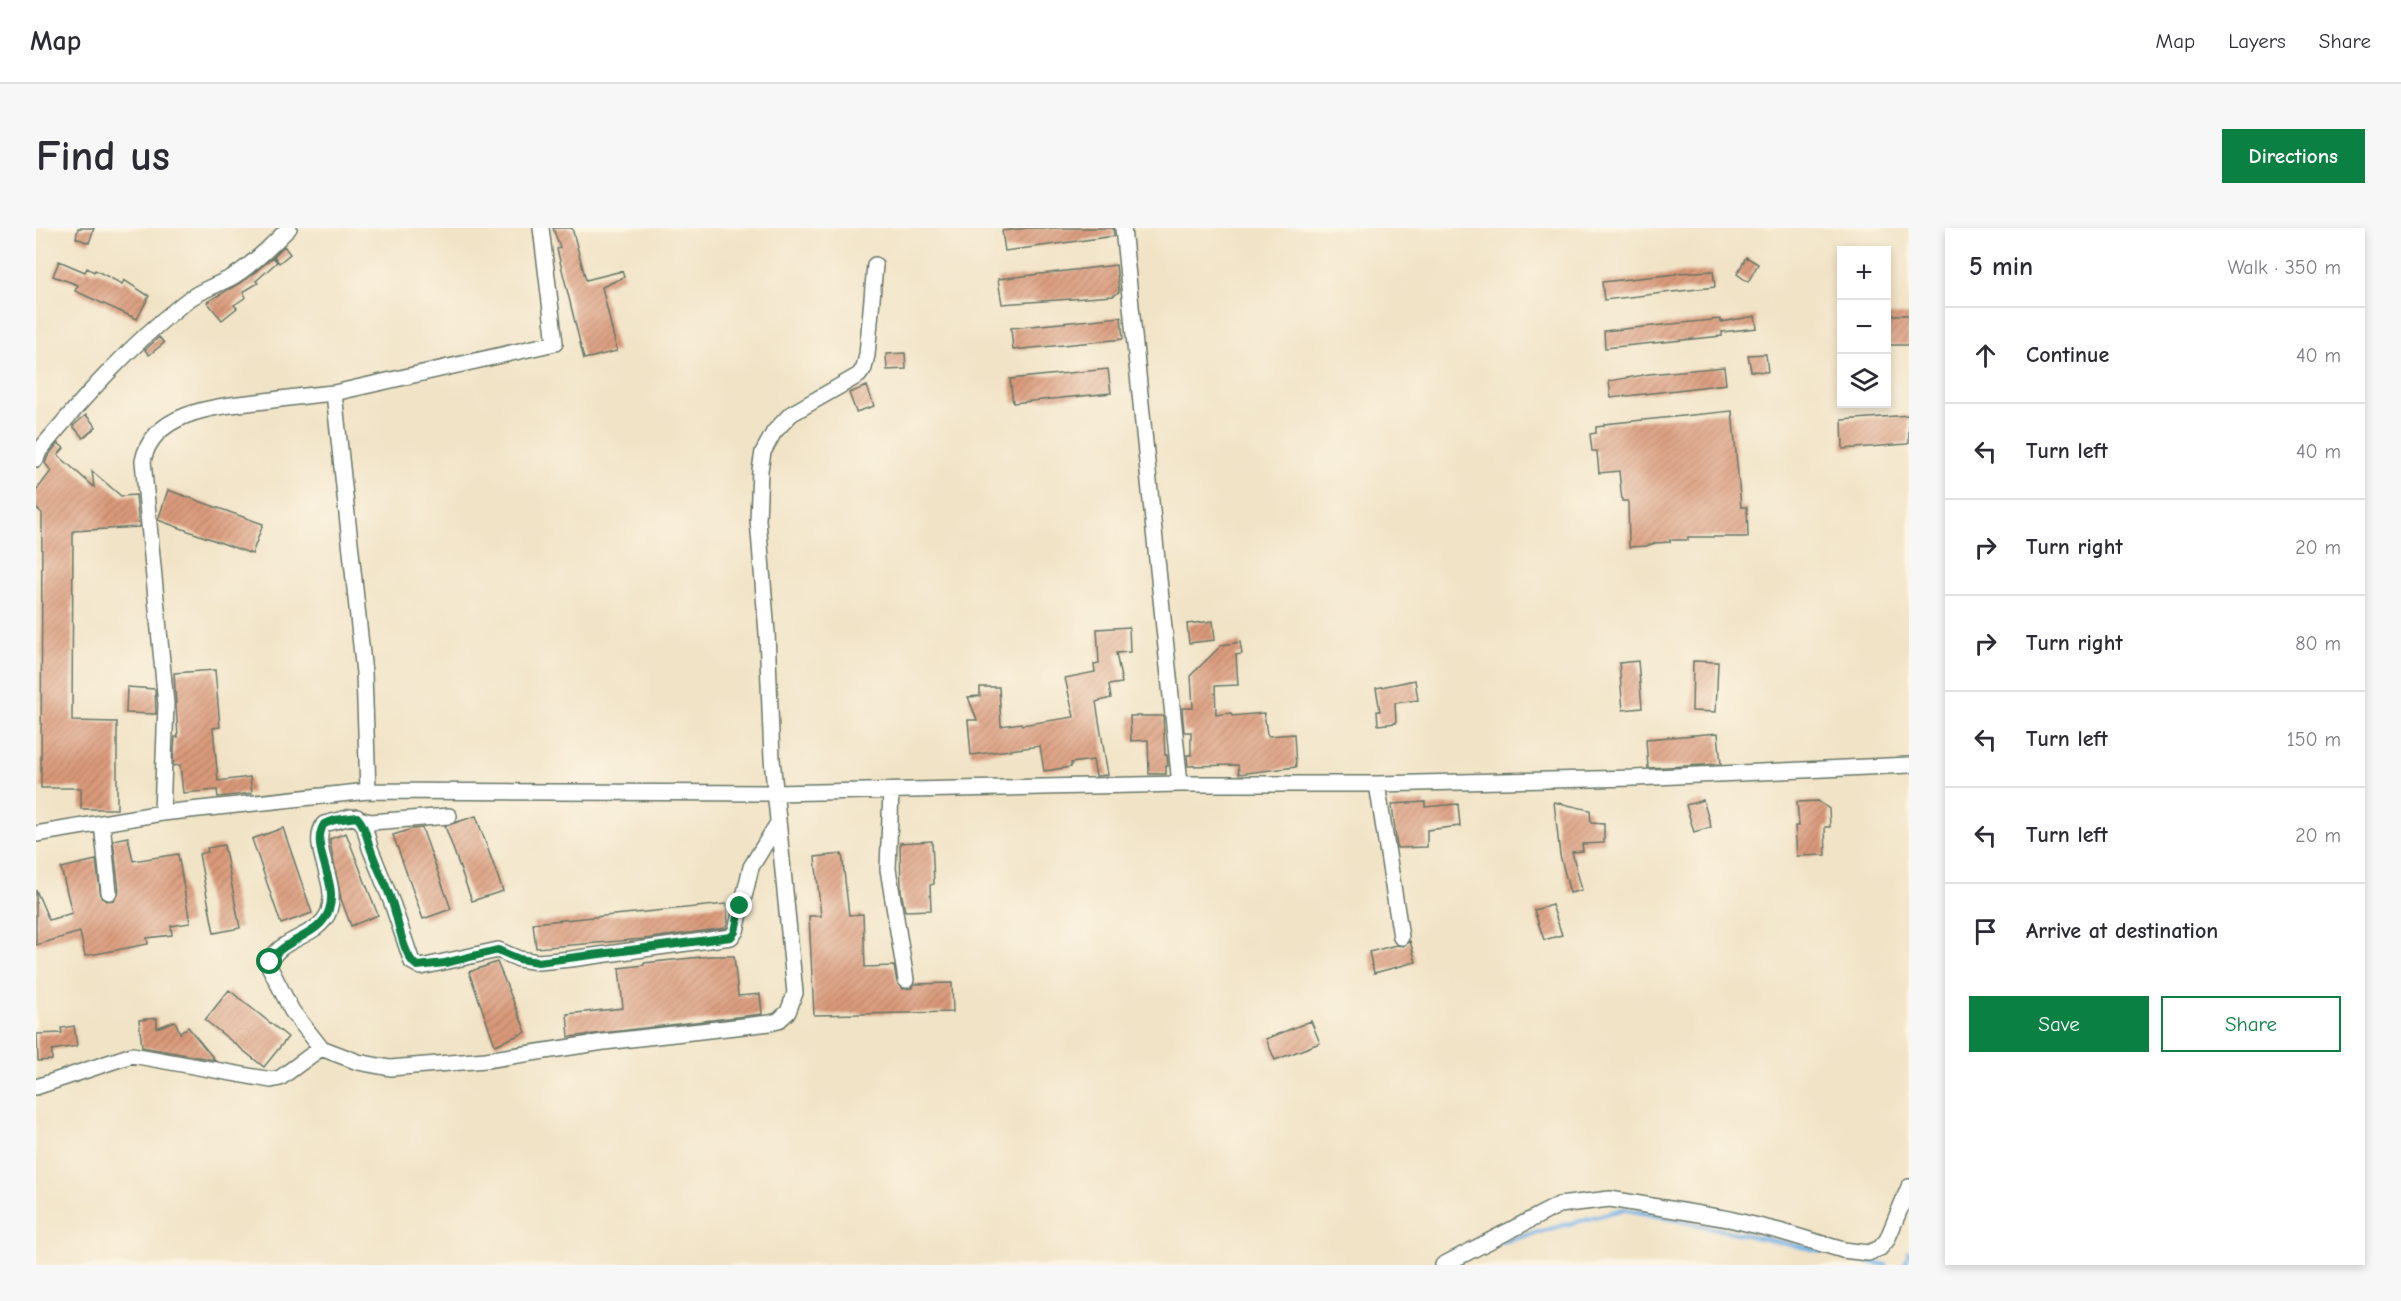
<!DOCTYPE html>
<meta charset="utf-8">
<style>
body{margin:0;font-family:"Comic Neue",sans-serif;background:#f7f7f7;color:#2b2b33}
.controls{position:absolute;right:18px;top:18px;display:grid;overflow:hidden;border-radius:0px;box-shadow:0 3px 9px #0003}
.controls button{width:54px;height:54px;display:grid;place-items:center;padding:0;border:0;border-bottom:2px solid #e1e1e2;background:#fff;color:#2b2b33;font:30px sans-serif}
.stop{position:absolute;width:18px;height:18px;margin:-14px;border:4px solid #0b8043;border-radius:50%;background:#fff}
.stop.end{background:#0b8043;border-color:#fff;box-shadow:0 2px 6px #0008}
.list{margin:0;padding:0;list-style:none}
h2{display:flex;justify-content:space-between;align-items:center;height:78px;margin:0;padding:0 24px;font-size:26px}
h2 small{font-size:20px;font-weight:400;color:#7c7c81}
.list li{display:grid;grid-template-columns:39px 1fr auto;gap:18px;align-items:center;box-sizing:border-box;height:96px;padding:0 24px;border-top:2px solid #e1e1e2}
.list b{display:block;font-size:22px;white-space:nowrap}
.list em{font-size:20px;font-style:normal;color:#7c7c81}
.actions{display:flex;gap:12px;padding:18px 24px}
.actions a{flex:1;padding:14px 0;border:2px solid #0b8043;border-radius:0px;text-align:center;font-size:21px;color:#0b8043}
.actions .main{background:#0b8043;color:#fff}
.icon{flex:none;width:33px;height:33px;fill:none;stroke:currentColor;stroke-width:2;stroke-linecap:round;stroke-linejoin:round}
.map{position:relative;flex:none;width:1873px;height:1037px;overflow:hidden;border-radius:0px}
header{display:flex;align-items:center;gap:36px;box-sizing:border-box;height:84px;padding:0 30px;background:#fff;border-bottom:2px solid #e1e1e2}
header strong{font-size:28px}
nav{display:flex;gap:33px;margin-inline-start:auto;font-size:21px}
.intro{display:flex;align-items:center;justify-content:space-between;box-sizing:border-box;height:144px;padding:0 36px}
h1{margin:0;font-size:42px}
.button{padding:15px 27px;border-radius:0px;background:#0b8043;color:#fff;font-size:21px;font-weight:700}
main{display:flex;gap:36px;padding:0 36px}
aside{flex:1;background:#fff;border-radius:0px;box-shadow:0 3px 9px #0003}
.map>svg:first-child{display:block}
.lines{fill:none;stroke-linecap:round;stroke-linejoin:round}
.stream{stroke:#76b2e8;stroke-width:4.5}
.building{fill:url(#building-hatch)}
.minor-casing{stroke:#687767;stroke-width:18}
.minor{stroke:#fff;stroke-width:15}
.route{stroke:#0b8043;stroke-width:8}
</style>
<header>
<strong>Map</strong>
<nav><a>Map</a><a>Layers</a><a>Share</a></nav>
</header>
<div class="intro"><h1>Find us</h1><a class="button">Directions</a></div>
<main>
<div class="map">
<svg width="1873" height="1037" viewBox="0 0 1873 1037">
<defs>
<pattern id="building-hatch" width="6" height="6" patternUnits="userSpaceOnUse" patternTransform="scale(1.5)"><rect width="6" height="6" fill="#db9a7a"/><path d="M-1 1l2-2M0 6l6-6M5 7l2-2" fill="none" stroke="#b17f65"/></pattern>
</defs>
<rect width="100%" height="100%" fill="#fcf5e5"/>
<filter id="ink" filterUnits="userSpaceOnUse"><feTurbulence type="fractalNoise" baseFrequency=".0167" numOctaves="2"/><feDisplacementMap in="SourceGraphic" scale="12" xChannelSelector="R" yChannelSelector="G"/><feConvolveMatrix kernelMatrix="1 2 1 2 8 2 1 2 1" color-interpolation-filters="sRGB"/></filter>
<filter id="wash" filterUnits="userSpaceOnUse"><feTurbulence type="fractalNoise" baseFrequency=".008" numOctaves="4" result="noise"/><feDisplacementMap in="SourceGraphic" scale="24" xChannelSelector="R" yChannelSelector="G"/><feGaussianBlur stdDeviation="1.35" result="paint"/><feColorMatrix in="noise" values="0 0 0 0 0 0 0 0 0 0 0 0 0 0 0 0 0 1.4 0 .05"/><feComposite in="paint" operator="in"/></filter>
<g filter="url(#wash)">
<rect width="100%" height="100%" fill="#f1e3c6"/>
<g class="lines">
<path class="stream" d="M 1466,1014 L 1588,981 L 1785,1023
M 1820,1031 L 1850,1037
M 1869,1037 L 1873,1024"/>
</g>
<g id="blocks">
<path class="building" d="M 42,0 L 58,0 L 53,15 L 40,10 Z
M 517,0 L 536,0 L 550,52 L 586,43 L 588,49 L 566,59 L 581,123 L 548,131 L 521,21 L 524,20 Z
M 991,0 L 1077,0 L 1078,8 L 969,23 L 966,3 Z
M 248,18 L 254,26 L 243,35 L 238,28 Z
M 237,29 L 241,34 L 220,53 L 222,55 L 207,64 L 210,69 L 198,77 L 201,80 L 186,92 L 171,74 L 211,51 Z
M 1710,29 L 1722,36 L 1712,54 L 1701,46 Z
M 23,33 L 49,44 L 51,40 L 58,44 L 59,42 L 86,56 L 88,52 L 113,68 L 101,91 L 39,63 L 42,57 L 17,48 Z
M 1080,37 L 1083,64 L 1077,68 L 966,76 L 962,51 Z
M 1677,43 L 1679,59 L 1568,72 L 1566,54 L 1640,46 L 1640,45 Z
M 1851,87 L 1873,87 L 1873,117 L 1851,117 Z
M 1719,88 L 1721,100 L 1686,104 L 1686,108 L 1569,120 L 1568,103 L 1685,91 L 1685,94 Z
M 1085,89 L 1087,111 L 977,122 L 975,100 Z
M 123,109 L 128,115 L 113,127 L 109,122 Z
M 869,125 L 870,141 L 851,142 L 850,126 Z
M 1730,126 L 1732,144 L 1715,143 L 1712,127 Z
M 1688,139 L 1690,156 L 1575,170 L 1573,153 L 1613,146 Z
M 1072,141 L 1075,165 L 977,175 L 974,151 Z
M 831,158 L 838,178 L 820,184 L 813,165 Z
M 1696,183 L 1705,279 L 1711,279 L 1712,309 L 1652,309 L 1652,312 L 1634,312 L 1634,314 L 1619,315 L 1610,318 L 1593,319 L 1592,273 L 1586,273 L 1583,243 L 1563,245 L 1561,223 L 1556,223 L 1554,206 L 1560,205 L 1560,199 L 1568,198 L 1568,196 Z
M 50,187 L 60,199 L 47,210 L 37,198 Z
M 1873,187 L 1873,215 L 1871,216 L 1807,221 L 1806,192 Z
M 22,215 L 28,220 L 22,227 L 58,259 L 56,243 L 85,268 L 100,267 L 103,299 L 37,303 L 36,493 L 81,494 L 81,581 L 45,581 L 45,560 L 5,560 L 6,285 L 0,280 L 0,263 L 15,243 L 9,235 L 12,228 Z
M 132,262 L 227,296 L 216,326 L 122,292 Z
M 1177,393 L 1179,412 L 1153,415 L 1151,396 Z
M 1093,399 L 1094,424 L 1080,425 L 1086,455 L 1073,457 L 1075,470 L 1060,474 L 1072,547 L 1060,548 L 1057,532 L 1035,535 L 1035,539 L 1008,543 L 1004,518 L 935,527 L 932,492 L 941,492 L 932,469 L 944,468 L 944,459 L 963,459 L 965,498 L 985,495 L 986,497 L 1038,489 L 1029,450 L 1059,444 L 1058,436 L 1063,435 L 1061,401 Z
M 1204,414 L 1206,426 L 1200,427 L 1202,457 L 1179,458 L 1180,487 L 1195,485 L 1196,488 L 1228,485 L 1231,506 L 1233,508 L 1258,506 L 1260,539 L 1203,546 L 1202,537 L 1152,538 L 1151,527 L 1155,527 L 1155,504 L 1148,504 L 1146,480 L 1157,480 L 1155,447 L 1186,417 Z
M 1602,433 L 1606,480 L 1587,482 L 1583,435 Z
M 1657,433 L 1682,434 L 1680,484 L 1656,483 Z
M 179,442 L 184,499 L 177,500 L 182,553 L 214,549 L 216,565 L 182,569 L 181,562 L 147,565 L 144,537 L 137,538 L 139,509 L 142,509 L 138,445 Z
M 1379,452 L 1382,472 L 1359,475 L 1360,495 L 1342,497 L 1341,483 L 1344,483 L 1340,460 Z
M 91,459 L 119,461 L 120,486 L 90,485 Z
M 1094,488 L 1127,488 L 1129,527 L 1131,527 L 1132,538 L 1130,538 L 1130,546 L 1113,546 L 1112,512 L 1095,513 Z
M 1682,505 L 1685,536 L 1612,540 L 1610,511 Z
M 1667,572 L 1675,599 L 1658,604 L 1650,577 Z
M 1782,573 L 1793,581 L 1794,599 L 1789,599 L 1790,627 L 1761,628 L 1759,598 L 1763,598 L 1761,574 Z
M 1389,574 L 1389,579 L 1422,576 L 1424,598 L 1391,602 L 1391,619 L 1361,620 L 1356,576 Z
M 1518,574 L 1554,582 L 1555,595 L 1568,596 L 1568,615 L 1546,616 L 1547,623 L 1536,624 L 1546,662 L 1534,665 L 1524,627 Z
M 440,588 L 467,663 L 436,673 L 409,598 Z
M 247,600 L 276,685 L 245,696 L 216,611 Z
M 386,600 L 415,681 L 387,691 L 357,607 L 376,601 Z
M 310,605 L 342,687 L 315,698 L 305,671 L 294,615 L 294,611 Z
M 92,609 L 97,633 L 142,626 L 154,695 L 135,698 L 136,707 L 111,710 L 112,716 L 49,728 L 44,704 L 0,717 L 0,662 L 13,692 L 36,685 L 25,640 L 60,632 L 65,669 L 70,673 L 78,672 L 83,663 L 77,612 Z
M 896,613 L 898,656 L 894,657 L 895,682 L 869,683 L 865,663 L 864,615 Z
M 188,617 L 204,700 L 178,705 L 163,626 L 172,624 L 171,620 Z
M 806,626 L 813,687 L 827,686 L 829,739 L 858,738 L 861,754 L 867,761 L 876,760 L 879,756 L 916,755 L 917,784 L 778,787 L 773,688 L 785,688 L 779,629 Z
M 690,676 L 692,693 L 690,700 L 608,711 L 500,720 L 497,695 Z
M 1516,677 L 1526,707 L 1508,712 L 1498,682 Z
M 1374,713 L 1380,734 L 1338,745 L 1333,724 L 1360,717 L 1367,718 Z
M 675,728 L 698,728 L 702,768 L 724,766 L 726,786 L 533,809 L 531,786 L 587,780 L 583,740 L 608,737 L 608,735 Z
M 461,734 L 490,804 L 459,817 L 433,744 Z
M 193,762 L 252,809 L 228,839 L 169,792 Z
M 121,790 L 121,800 L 139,793 L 144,805 L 152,799 L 179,832 L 106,819 L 103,792 Z
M 1275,793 L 1284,815 L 1239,832 L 1230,811 Z
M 38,798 L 41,818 L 16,822 L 16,832 L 2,833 L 1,806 L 26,805 L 25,800 Z"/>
</g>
</g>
<g filter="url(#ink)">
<use href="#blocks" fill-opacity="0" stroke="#687767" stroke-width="1.5"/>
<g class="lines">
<g class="minor-casing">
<path id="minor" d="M 1087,0 L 1144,556
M 0,231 L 3,223 C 48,169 94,117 149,74 C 164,62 182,57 198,48 C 218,35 236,17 253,0
M 1341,556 L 1365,709
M 332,563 L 328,445 L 298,165 L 519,115 L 505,0
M 855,563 L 852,641 L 870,752
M 126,585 L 130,476 L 107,233 C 117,181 187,178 229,173 C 252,170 275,167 298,165
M 413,588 L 335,594 L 315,589 L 288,596 C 273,619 303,653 293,683 C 283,711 239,709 233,738 L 256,783 L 285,820 L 322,834 L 354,840 L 450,832 L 568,814 L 734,795 L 742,793 L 752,784 L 759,765 L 736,531 L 731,405 L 722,292 L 724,242 L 727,224 L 738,204 L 755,186 L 823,147 L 828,140 L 831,127 L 839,37
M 321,589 L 328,597 L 334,620 L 356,675 L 376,734 L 385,739 L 462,722 L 483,731 L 502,734 L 535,731 L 695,709 L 700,703 L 715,639 L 742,595
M 66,595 L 73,664
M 0,606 L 126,585 L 332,563 L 738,565 L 1144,556 L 1341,556 L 1599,550 L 1873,537
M 0,859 L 96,827 L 235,852 L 244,850 L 285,820
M 1407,1037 L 1523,977 L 1574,971 L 1693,991 L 1743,1003 L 1807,1022 L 1832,1025 L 1844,1020 L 1851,1012 L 1873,959"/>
</g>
<use href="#minor" class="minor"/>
</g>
</g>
<g class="lines" filter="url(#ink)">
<path class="route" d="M 234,734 C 247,710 284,709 293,682 C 303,653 273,620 288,596 L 299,592 L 321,589 C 330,599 330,609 335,622 C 341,640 350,656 356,674 C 362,690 367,729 381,738 L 409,735 L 462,722 L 483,731 L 502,734 L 695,709 L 699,704 L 704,678"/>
</g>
</svg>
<div class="controls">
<button>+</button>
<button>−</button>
<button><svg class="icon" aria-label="layers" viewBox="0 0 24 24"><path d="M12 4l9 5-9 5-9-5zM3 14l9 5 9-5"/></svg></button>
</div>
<div class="stop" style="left:234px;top:734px"></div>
<div class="stop end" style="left:704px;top:678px"></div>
</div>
<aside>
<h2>5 min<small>Walk · 350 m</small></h2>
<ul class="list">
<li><svg class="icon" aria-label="ahead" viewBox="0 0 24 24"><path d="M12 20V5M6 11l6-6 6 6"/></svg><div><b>Continue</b></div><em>40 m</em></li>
<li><svg class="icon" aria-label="left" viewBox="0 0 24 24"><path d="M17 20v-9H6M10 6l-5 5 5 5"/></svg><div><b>Turn left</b></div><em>40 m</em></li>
<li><svg class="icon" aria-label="right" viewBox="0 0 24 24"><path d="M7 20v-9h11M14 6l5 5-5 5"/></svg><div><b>Turn right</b></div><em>20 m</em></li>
<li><svg class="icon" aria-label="right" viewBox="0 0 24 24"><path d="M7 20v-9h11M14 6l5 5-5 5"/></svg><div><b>Turn right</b></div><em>80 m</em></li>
<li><svg class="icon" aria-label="left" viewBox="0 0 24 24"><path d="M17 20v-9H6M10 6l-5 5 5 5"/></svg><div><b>Turn left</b></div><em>150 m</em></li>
<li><svg class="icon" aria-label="left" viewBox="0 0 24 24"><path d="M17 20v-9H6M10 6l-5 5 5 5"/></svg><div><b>Turn left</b></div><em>20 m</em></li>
<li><svg class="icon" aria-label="arrive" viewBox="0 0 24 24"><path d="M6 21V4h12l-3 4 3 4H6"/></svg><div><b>Arrive at destination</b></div></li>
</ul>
<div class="actions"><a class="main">Save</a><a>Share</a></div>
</aside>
</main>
